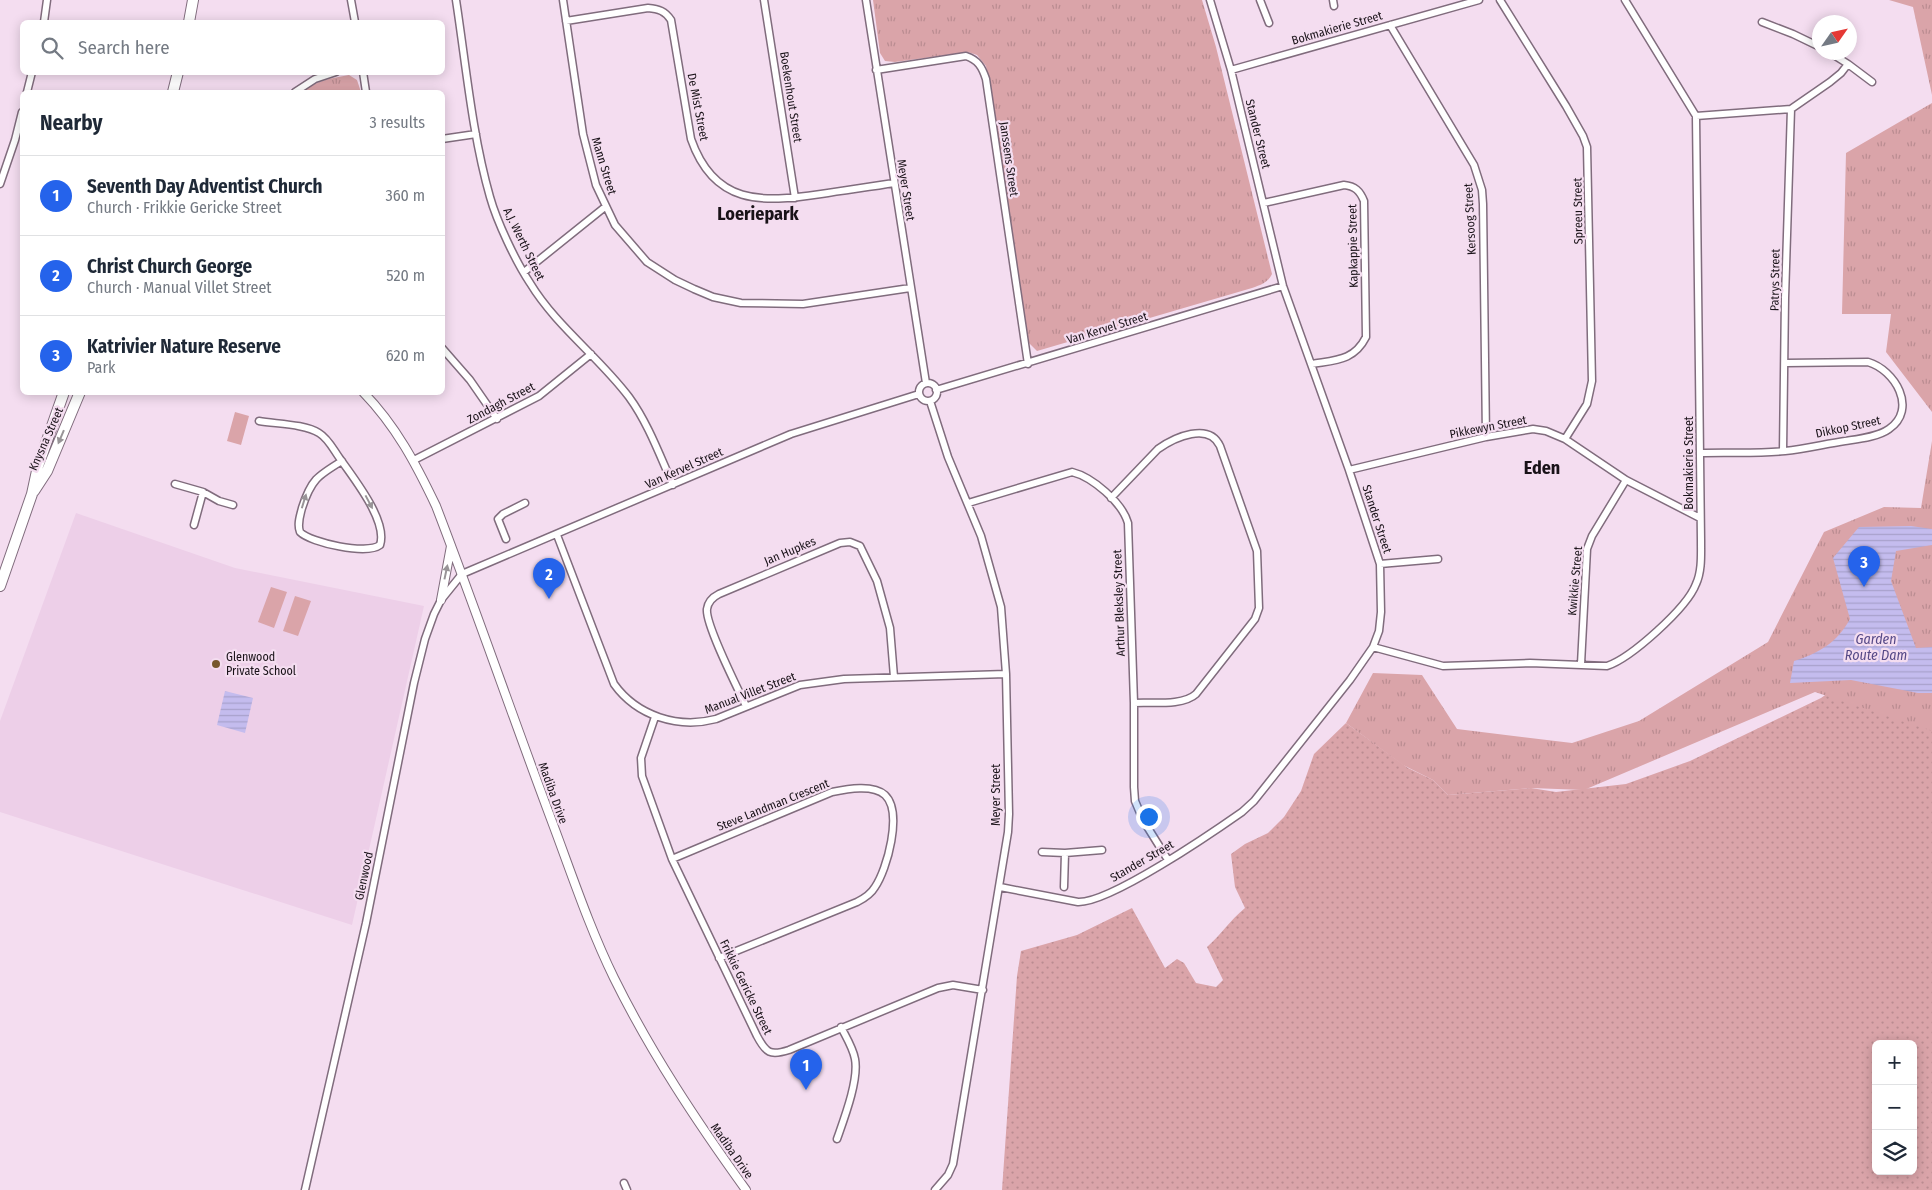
<!DOCTYPE html>
<meta charset="utf-8">
<style>
body{margin:0;font-family:"Fira Sans Condensed",sans-serif;background:#f6f6f7;color:#1f2937}
.controls{position:absolute;right:15px;bottom:15px;display:grid;overflow:hidden;border-radius:8px;box-shadow:0 2px 12px #0003}
.controls button{width:45px;height:45px;display:grid;place-items:center;padding:0;border:0;border-bottom:1px solid #e0e1e3;background:#fff;color:#1f2937;font:25px sans-serif}
.compass{position:absolute;left:1812px;top:15px;width:45px;height:45px;border-radius:50%;background:#fff;box-shadow:0 2px 12px #0003;rotate:56deg}
.you{position:absolute;left:1148px;top:816px;width:18px;height:18px;margin:-12px;border:4px solid #fff;border-radius:50%;background:#1a73e8;box-shadow:0 0 0 8px #1a73e833}
.badge{display:grid;place-items:center;width:32px;height:32px;border-radius:50%;background:#2563eb;color:#fff;font-size:16px;font-weight:700}
.pin{position:absolute;translate:-50% -41px;filter:drop-shadow(0 1px 2px #0008)}
.pin::after{content:'';position:absolute;top:26px;width:18px;height:15px;background:inherit;clip-path:polygon(0 0,100% 0,50% 100%)}
.list{margin:0;padding:0;list-style:none}
h2{display:flex;justify-content:space-between;align-items:center;height:65px;margin:0;padding:0 20px;font-size:21px}
h2 small{font-size:16px;font-weight:400;color:#747a83}
.list li{display:grid;grid-template-columns:32px 1fr auto;gap:15px;align-items:center;box-sizing:border-box;height:80px;padding:0 20px;border-top:1px solid #e0e1e3}
.list b{display:block;font-size:19px;white-space:nowrap}
.list p{margin:0;font-size:16px;white-space:nowrap;color:#747a83}
.list em{font-size:16px;font-style:normal;color:#747a83}
.icon{flex:none;width:28px;height:28px;fill:none;stroke:currentColor;stroke-width:2;stroke-linecap:round;stroke-linejoin:round}
.map{position:relative;flex:none;width:1932px;height:1190px;overflow:hidden}
.search{position:absolute;background:#fff;box-shadow:0 2px 12px #0003;left:20px;top:20px;width:425px;height:55px;display:flex;align-items:center;gap:12px;box-sizing:border-box;padding:0 18px;border-radius:8px;color:#747a83;font-size:19px}
.panel{position:absolute;background:#fff;box-shadow:0 2px 12px #0003;left:20px;top:90px;width:425px;height:305px;border-radius:8px}
.map>svg:first-child{display:block}
.built{fill:#edcfe8}
.grass{fill:url(#grass-dots);fill-rule:evenodd}
.park{fill:url(#park-tufts)}
.garden{fill:#daa4a9}
.water{fill:url(#water-rules)}
.lines{fill:none;stroke-linecap:round;stroke-linejoin:round}
.minor-casing{stroke:#806c7d;stroke-width:9}
.tertiary-casing{stroke:#806c7d;stroke-width:10}
.trunk-casing{stroke:#806c7d;stroke-width:12}
.minor{stroke:#fff;stroke-width:6}
.tertiary{stroke:#fff;stroke-width:8}
.trunk{stroke:#fff;stroke-width:10}
.oneway{fill:#989497}
.poi-dot{fill:#77582d;stroke:#f4ddf0;stroke-width:2}
.labels{text-anchor:middle;dominant-baseline:central;stroke-width:4.5;stroke-linejoin:round;paint-order:stroke}
.street-label{font-size:12px;fill:#191218;stroke:#f4ddf0}
.poi-label{font-size:12px;fill:#191218;stroke:#f4ddf0;text-anchor:start}
.water-label{font-size:14px;font-style:italic;fill:#564987;stroke:#f4ddf0}
.district-label{font-size:18px;font-weight:bold;fill:#191218;stroke:#f4ddf0}
</style>
<div class="map">
<svg width="1932" height="1190" viewBox="0 0 1932 1190">
<defs>
<pattern id="grass-dots" width="8" height="8" patternUnits="userSpaceOnUse" patternTransform="scale(1.25)"><rect width="8" height="8" fill="#daa4a9"/><path d="M2 2h.1M6 6h.1" fill="none" stroke="#ba8c91" stroke-width="1.8" stroke-linecap="round"/></pattern>
<pattern id="park-tufts" width="24" height="20" patternUnits="userSpaceOnUse" patternTransform="scale(1.25)"><rect width="24" height="20" fill="#daa4a9"/><path d="M3 7l-1-3M5 7V3M7 7l1-3M15 17l-1-3M17 17v-4M19 17l1-3" fill="none" stroke="#ba8c91"/></pattern>
<pattern id="water-rules" width="6" height="5" patternUnits="userSpaceOnUse" patternTransform="scale(1.25)"><rect width="6" height="5" fill="#c4bcee"/><path d="M0 2.5h6" fill="none" stroke="#a8a1cb"/></pattern>
</defs>
<rect width="100%" height="100%" fill="#f4ddf0"/>
<path class="built" d="M 76,513 L 235,568 L 424,606 L 352,925 L 0,812 L 0,721 Z"/>
<path class="grass" d="M 1838,686 L 1932,701 L 1932,1190 L 1002,1190 L 1017,976 L 1021,951 L 1077,935 L 1132,908 L 1165,968 L 1177,959 L 1184,963 L 1196,983 L 1216,987 L 1223,980 L 1207,947 C 1221,935 1230,920 1245,908 L 1235,887 L 1231,854 L 1245,844 L 1268,833 L 1284,817 L 1301,791 L 1314,754 L 1346,723 L 1408,768 L 1433,780 L 1448,795 L 1531,788 L 1556,792 L 1626,784 L 1690,761 L 1821,698 ZM 1876,1044 L 1913,1044 L 1913,1171 L 1876,1171 Z"/>
<path class="park" d="M 873,0 L 1202,0 L 1216,47 L 1272,274 C 1268,283 1260,285 1252,288 L 1037,351 L 1029,343 L 986,66 L 977,55 L 968,52 L 895,62 L 885,61 L 880,53 Z
M 1889,0 L 1932,0 L 1932,95 L 1913,7 Z
M 349,75 L 357,80 L 361,92 L 301,92 C 316,81 331,78 349,75 Z
M 1932,103 L 1932,412 L 1886,352 L 1891,314 L 1842,314 L 1846,153 Z
M 1932,441 L 1932,731 L 1815,692 L 1584,790 L 1531,788 L 1448,795 L 1433,780 L 1403,765 L 1346,723 L 1373,673 L 1422,675 L 1457,729 L 1572,743 L 1639,721 L 1768,642 L 1824,532 L 1884,507 L 1921,508 Z"/>
<path class="garden" d="M 235,412 L 249,416 L 241,445 L 227,441 Z
M 271,587 L 287,592 L 274,628 L 258,622 Z
M 295,596 L 311,601 L 298,636 L 283,631 Z"/>
<path class="water" d="M 1911,526 L 1932,529 L 1932,545 L 1896,551 L 1891,581 L 1916,648 L 1932,647 L 1932,693 L 1918,693 L 1851,680 L 1790,683 L 1794,661 C 1819,653 1837,643 1850,619 L 1833,558 L 1859,527 Z
M 225,691 L 253,698 L 245,733 L 217,725 Z"/>
<g class="lines">
<g class="minor-casing">
<path id="minor" d="M 351,0 L 355,22
M 456,0 C 466,65 472,134 490,197 C 497,222 516,262 530,283 C 556,326 599,357 629,397 C 648,423 660,456 673,485
M 563,0 L 583,134 L 596,185 L 615,225 L 647,262 L 675,280 L 694,289 L 713,297 L 741,303 L 803,304 L 910,288
M 764,0 L 795,198
M 866,0 L 926,383
M 1260,0 L 1269,23
M 1333,0 L 1334,6
M 1500,0 L 1566,106 L 1583,136 L 1587,147 L 1592,381 L 1587,404 L 1565,439
M 566,21 L 648,8 C 659,9 665,11 671,20 L 691,139 C 714,205 761,203 821,194 C 845,190 870,187 894,183
M 44,22 L 47,0
M 1762,22 L 1793,34 L 1820,47
M 1390,25 L 1474,165 L 1482,190 L 1483,204 L 1486,437
M 1848,64 L 1872,82
M 876,70 L 966,56 C 978,60 982,67 986,79 L 1028,364
M 1231,70 L 1479,0
M 363,72 L 366,92
M 27,92 L 32,72
M 295,92 L 315,79 L 336,72
M 1696,116 L 1791,109 L 1830,82 L 1841,73 L 1848,64 L 1829,52
M 442,139 L 476,134
M 0,184 L 15,140 L 22,112
M 1264,203 L 1344,185 C 1355,186 1360,191 1364,201 L 1366,337 C 1354,361 1335,360 1312,364
M 524,272 L 605,207
M 442,348 L 470,380 L 497,419
M919 392a9 9 0 1 1 18 0a9 9 0 1 1-18 0Z
M 936,390 L 1283,286
M 930,401 L 948,457 L 981,536 L 1001,607 L 1006,674 L 1009,814 L 1008,832 L 953,1164 L 948,1175 L 935,1190
M 259,421 C 276,424 305,424 319,433 C 329,439 334,451 341,460 C 354,479 388,521 380,545 C 367,555 311,543 300,532 C 297,524 300,516 302,508 C 311,480 317,476 342,461
M 1783,451 L 1785,298 L 1791,109
M 1700,453 C 1728,452 1757,454 1785,451 C 1805,449 1825,444 1845,441 C 1858,439 1878,437 1889,429 C 1918,409 1895,370 1868,362 L 1786,363
M 414,460 L 539,396 L 591,354
M 1349,470 L 1486,437 L 1533,429 L 1546,431 L 1565,439 L 1626,480 L 1700,518
M 175,484 L 203,492
M 1111,498 L 1158,449 C 1175,437 1209,422 1220,446 L 1257,551 L 1259,608 L 1255,619 L 1196,694 C 1183,706 1152,702 1134,703
M 968,503 L 1072,472 C 1092,477 1122,502 1128,523 L 1134,703 L 1134,787 L 1135,801 L 1143,820 L 1168,860
M 194,525 L 203,492 L 219,501 L 233,505
M 557,535 L 614,684 C 637,716 678,729 716,719 L 800,685 L 844,679 L 1006,674
M 506,539 L 498,519 L 503,514 L 525,503
M 1380,564 L 1438,559
M 1373,647 L 1443,666 L 1530,663 L 1607,666 C 1631,658 1687,608 1696,584 C 1702,571 1701,555 1701,541 L 1696,116 L 1625,0
M 1581,664 L 1587,549 L 1592,536 L 1626,480
M 746,706 C 738,689 705,624 707,609 C 708,602 713,597 719,594 L 840,543 L 850,542 L 860,546 L 877,581 L 890,628 L 894,677
M 655,717 L 641,758 L 642,776 L 672,859 L 757,1036 C 766,1053 770,1056 789,1050 L 938,988 L 953,985 L 983,990
M 1042,852 L 1065,853 L 1102,850
M 672,859 L 832,792 C 847,789 873,784 885,795 C 903,812 887,870 875,887 C 871,894 865,898 857,902 L 719,958
M 1000,887 L 1078,902 C 1110,903 1212,833 1242,812 L 1254,801 L 1350,680 L 1373,647 L 1379,631 L 1381,612 L 1380,564 L 1349,470 L 1283,286 L 1231,70 L 1210,0
M 1064,887 L 1065,853
M 837,1139 C 844,1119 859,1080 855,1059 C 853,1048 846,1037 841,1027
M 624,1183 L 627,1190
M 305,1190 L 366,923 L 414,683 L 425,639 L 434,614 L 441,600 L 462,574 L 791,434 L 919,394"/>
</g>
<g class="tertiary-casing">
<path id="tertiary" d="M 363,392 C 396,426 416,464 436,506 C 476,610 512,715 551,819 C 571,872 589,927 614,978 C 651,1053 697,1122 746,1190
M 441,600 L 451,546"/>
</g>
<g class="trunk-casing">
<path id="trunk" d="M 189,22 L 193,0
M 173,92 L 178,72
M 34,491 L 47,471 L 80,392
M 0,586 L 32,494 L 38,466 L 64,392"/>
</g>
<use href="#minor" class="minor"/>
<use href="#tertiary" class="tertiary"/>
<use href="#trunk" class="trunk"/>
</g>
<defs><path id="oneway-solid" d="M-6-.8H1V-3.2L6.5 0L1 3.2V.8H-6Z" transform="scale(1.25)"/></defs>
<g class="oneway">
<use href="#oneway-solid" transform="translate(61 437) rotate(113)"/>
<use href="#oneway-solid" transform="translate(304 501) rotate(-73)"/>
<use href="#oneway-solid" transform="translate(369 502) rotate(62)"/>
<use href="#oneway-solid" transform="translate(446 572) rotate(-78)"/>
</g>
<circle class="poi-dot" cx="216" cy="664" r="5"/>
<g class="labels">
<g class="street-label">
<text transform="translate(1337 28) rotate(-16)">Bokmakierie Street</text>
<text transform="translate(791 97) rotate(81)">Boekenhout Street</text>
<text transform="translate(698 107) rotate(79)">De Mist Street</text>
<text transform="translate(1258 134) rotate(76)">Stander Street</text>
<text transform="translate(1009 159) rotate(82)">Janssens Street</text>
<text transform="translate(604 166) rotate(73)">Mann Street</text>
<text transform="translate(906 190) rotate(81)">Meyer Street</text>
<text transform="translate(1578 211) rotate(-91)">Spreeu Street</text>
<text transform="translate(1470 219) rotate(-93)">Kersoog Street</text>
<text transform="translate(524 244) rotate(64)">A.J. Werth Street</text>
<text transform="translate(1353 246) rotate(-91)">Kapkappie Street</text>
<text transform="translate(1775 280) rotate(-89)">Patrys Street</text>
<text transform="translate(1107 328) rotate(-17)">Van Kervel Street</text>
<text transform="translate(501 403) rotate(-28)">Zondagh Street</text>
<text transform="translate(1488 427) rotate(-11)">Pikkewyn Street</text>
<text transform="translate(1848 427) rotate(-12)">Dikkop Street</text>
<text transform="translate(46 439) rotate(-66)">Knysna Street</text>
<text transform="translate(1689 463) rotate(-90)">Bokmakierie Street</text>
<text transform="translate(684 468) rotate(-24)">Van Kervel Street</text>
<text transform="translate(1377 519) rotate(72)">Stander Street</text>
<text transform="translate(790 551) rotate(-23)">Jan Hupkes</text>
<text transform="translate(1575 581) rotate(-85)">Kwikkie Street</text>
<text transform="translate(1119 603) rotate(-92)">Arthur Bleksley Street</text>
<text transform="translate(750 693) rotate(-21)">Manual Villet Street</text>
<text transform="translate(553 793) rotate(70)">Madiba Drive</text>
<text transform="translate(996 795) rotate(-90)">Meyer Street</text>
<text transform="translate(773 805) rotate(-22)">Steve Landman Crescent</text>
<text transform="translate(1142 861) rotate(-30)">Stander Street</text>
<text transform="translate(364 876) rotate(-78)">Glenwood</text>
<text transform="translate(746 987) rotate(64)">Frikkie Gericke Street</text>
<text transform="translate(732 1151) rotate(55)">Madiba Drive</text>
</g>
<g class="poi-label">
<text x="226" y="657">Glenwood<tspan x="226" dy="14">Private School</tspan></text>
</g>
<g class="water-label">
<text x="1876" y="639">Garden<tspan x="1876" dy="16">Route Dam</tspan></text>
</g>
<g class="district-label">
<text x="758" y="214">Loeriepark</text>
<text x="1542" y="468">Eden</text>
</g>
</g>
</svg>
<div class="controls">
<button>+</button>
<button>−</button>
<button><svg class="icon" aria-label="layers" viewBox="0 0 24 24"><path d="M12 4l9 5-9 5-9-5zM3 14l9 5 9-5"/></svg></button>
</div>
<svg class="compass" viewBox="-18 -18 36 36"><path d="M0-13l5 13h-10z" fill="#e53935"/><path d="M0 13l5-13h-10z" fill="#747a83"/></svg>
<div class="you"></div>
<div class="pin badge" style="left:806px;top:1090px">1</div>
<div class="pin badge" style="left:549px;top:599px">2</div>
<div class="pin badge" style="left:1864px;top:587px">3</div>
<div class="search"><svg class="icon" aria-label="search" viewBox="0 0 24 24"><circle cx="10" cy="10" r="6"/><path d="M15 15l6 6"/></svg>Search here</div>
<section class="panel">
<h2>Nearby<small>3 results</small></h2>
<ul class="list">
<li><span class="badge">1</span><div><b>Seventh Day Adventist Church</b><p>Church · Frikkie Gericke Street</p></div><em>360 m</em></li>
<li><span class="badge">2</span><div><b>Christ Church George</b><p>Church · Manual Villet Street</p></div><em>520 m</em></li>
<li><span class="badge">3</span><div><b>Katrivier Nature Reserve</b><p>Park</p></div><em>620 m</em></li>
</ul>
</section>
</div>
